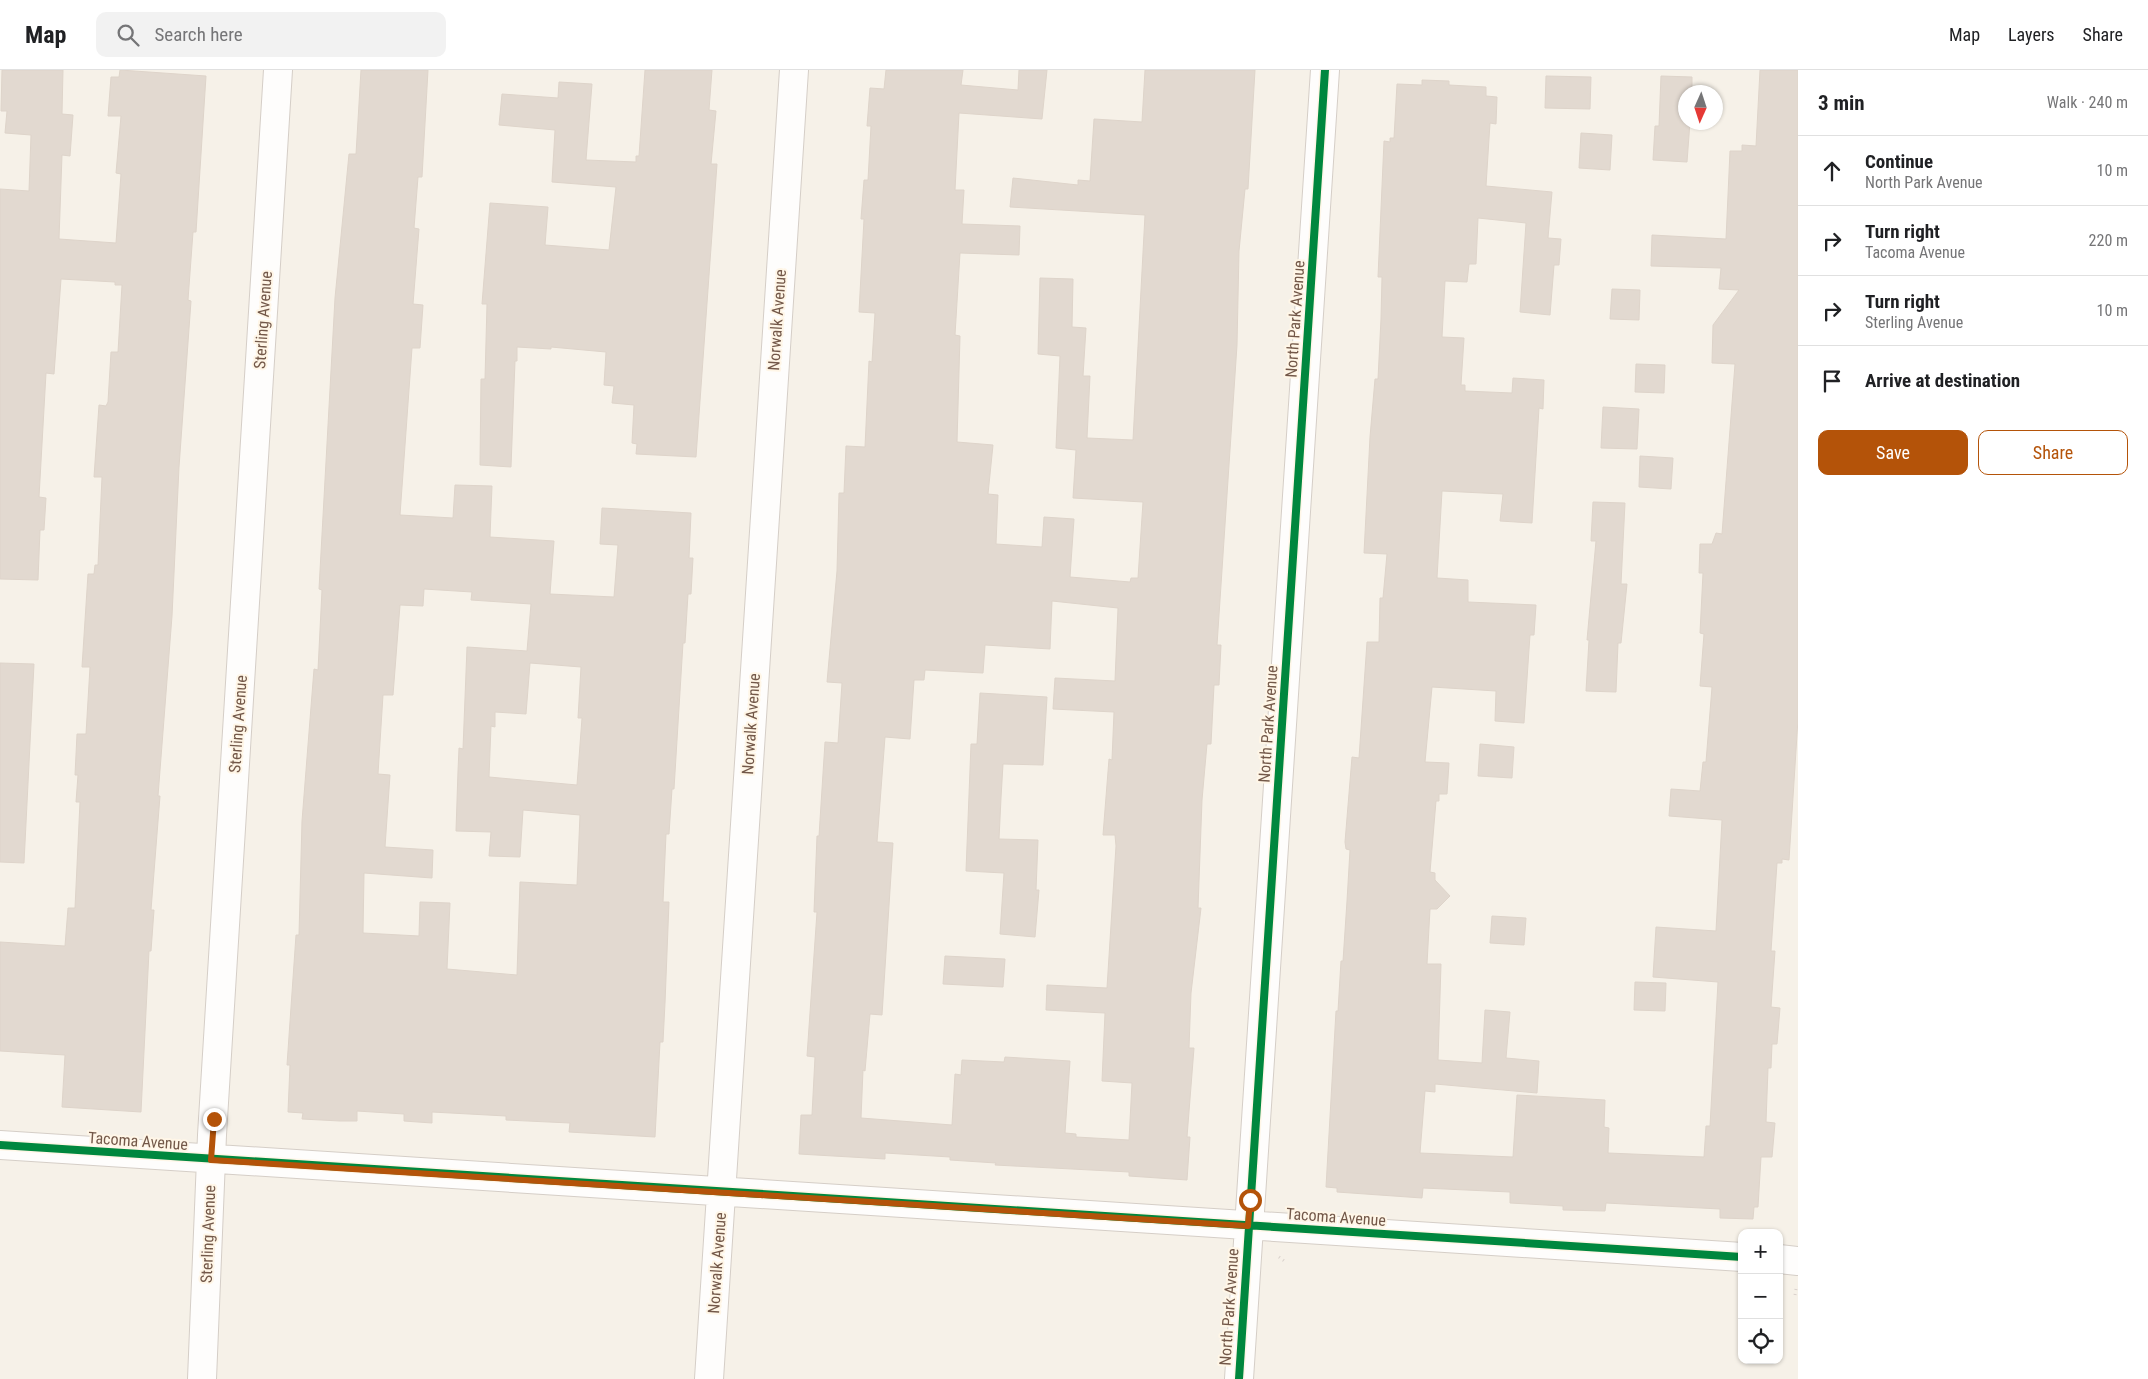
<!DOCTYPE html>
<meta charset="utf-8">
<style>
body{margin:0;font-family:"Roboto Condensed",sans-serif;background:#f2f2f2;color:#202124}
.controls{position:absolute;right:15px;bottom:15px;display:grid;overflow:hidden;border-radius:10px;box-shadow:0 1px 4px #0004}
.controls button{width:45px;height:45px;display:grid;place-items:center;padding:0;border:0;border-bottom:1px solid #e0e0e0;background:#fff;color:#202124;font:25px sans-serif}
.compass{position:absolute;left:1678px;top:15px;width:45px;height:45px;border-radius:50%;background:#fff;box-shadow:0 1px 4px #0004;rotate:183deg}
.stop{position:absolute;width:15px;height:15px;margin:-11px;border:4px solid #b45309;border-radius:50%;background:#fff}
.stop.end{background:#b45309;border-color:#fff;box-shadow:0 1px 5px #0008}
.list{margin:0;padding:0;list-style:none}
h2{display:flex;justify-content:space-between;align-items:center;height:65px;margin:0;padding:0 20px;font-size:21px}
h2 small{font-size:16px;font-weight:400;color:#757577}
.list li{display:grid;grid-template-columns:32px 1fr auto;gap:15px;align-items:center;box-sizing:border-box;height:70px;padding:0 20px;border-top:1px solid #e0e0e0}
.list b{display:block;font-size:19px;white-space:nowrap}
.list p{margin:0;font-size:16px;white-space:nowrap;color:#757577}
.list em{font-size:16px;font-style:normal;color:#757577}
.actions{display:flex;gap:10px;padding:15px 20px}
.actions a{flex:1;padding:11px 0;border:1px solid #b45309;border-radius:10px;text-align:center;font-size:18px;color:#b45309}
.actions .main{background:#b45309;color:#fff}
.icon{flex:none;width:28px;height:28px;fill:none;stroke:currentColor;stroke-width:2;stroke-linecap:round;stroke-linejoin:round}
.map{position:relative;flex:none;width:1798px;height:1309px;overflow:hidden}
header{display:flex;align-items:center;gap:30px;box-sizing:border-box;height:70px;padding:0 25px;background:#fff;border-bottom:1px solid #e0e0e0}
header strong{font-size:24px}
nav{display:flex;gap:28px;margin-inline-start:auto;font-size:18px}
.search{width:350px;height:45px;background:#f2f2f2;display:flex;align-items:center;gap:12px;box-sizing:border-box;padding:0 18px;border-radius:10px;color:#757577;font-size:19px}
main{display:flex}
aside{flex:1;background:#fff}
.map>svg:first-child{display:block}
.building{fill:#e2d9d0;stroke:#ded4ca;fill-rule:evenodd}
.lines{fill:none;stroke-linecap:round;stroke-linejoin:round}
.minor-casing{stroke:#d5cec7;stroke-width:30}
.path{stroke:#d9d1cc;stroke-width:3;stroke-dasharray:1 4;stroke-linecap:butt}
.minor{stroke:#fefdfc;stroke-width:28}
.cycleway-casing{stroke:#fff6e7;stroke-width:11}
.cycleway{stroke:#00873e;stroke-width:8}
.route{stroke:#b45309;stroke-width:6}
.labels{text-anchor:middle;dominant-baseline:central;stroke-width:4;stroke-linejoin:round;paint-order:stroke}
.street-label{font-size:16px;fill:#735849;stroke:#fff6e7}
</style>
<header>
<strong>Map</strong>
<div class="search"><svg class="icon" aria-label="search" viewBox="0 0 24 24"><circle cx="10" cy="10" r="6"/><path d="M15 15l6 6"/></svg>Search here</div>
<nav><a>Map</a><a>Layers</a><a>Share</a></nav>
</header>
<main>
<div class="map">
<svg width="1798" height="1309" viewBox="0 0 1798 1309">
<rect width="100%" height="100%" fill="#f6f1e8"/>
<path class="building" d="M 2,0 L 63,0 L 62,44 L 73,45 L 70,86 L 62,85 L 59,169 L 116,173 L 121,104 L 116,103 L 121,46 L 108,46 L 111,7 L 119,7 L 120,0 L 206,6 L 196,162 L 193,162 L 188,230 L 191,231 L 179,397 L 172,546 L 158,726 L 160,726 L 151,840 L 154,840 L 151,881 L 149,881 L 141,1042 L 62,1037 L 65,985 L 0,981 L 0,872 L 65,876 L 68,838 L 75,838 L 80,732 L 76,732 L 78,705 L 75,705 L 77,664 L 86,664 L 90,597 L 82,597 L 88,504 L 94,504 L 95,495 L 98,495 L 102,407 L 94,407 L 99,335 L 106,336 L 108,332 L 111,282 L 118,282 L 122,215 L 115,215 L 115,212 L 61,209 L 54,304 L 46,303 L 39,427 L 46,428 L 44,460 L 40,460 L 38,510 L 0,509 L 0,119 L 29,121 L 31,65 L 5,63 L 7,41 L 1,41 Z
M 361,0 L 428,0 L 422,107 L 418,107 L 414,158 L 419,159 L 413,234 L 423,235 L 420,278 L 412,278 L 400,445 L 453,448 L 455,415 L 492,416 L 490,467 L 554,471 L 550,524 L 614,527 L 618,475 L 600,474 L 602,438 L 691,443 L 689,488 L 693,488 L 691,524 L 688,524 L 685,573 L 683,573 L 674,719 L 672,719 L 669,764 L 666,764 L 663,832 L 669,832 L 665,933 L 663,972 L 660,972 L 655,1067 L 569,1062 L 570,1053 L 506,1050 L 506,1046 L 432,1042 L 432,1053 L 404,1051 L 404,1044 L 357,1041 L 357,1051 L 340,1051 L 302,1049 L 303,1043 L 288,1042 L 290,995 L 287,995 L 296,865 L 299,865 L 302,751 L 314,599 L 318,600 L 322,520 L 319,519 L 335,228 L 349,84 L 356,84 ZM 424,519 L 472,522 L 471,530 L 531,534 L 527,581 L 467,577 L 463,679 L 459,678 L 458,701 L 456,761 L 491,762 L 489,786 L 520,787 L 523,740 L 580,745 L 577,815 L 520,812 L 517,905 L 447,899 L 450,833 L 420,832 L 419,866 L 363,863 L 364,803 L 432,808 L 433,780 L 385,777 L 390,705 L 378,704 L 383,625 L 393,625 L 400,535 L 423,536 ZM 530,593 L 581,597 L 578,648 L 582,648 L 577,715 L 489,707 L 491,656 L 495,657 L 495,642 L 526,644 Z
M 645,0 L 712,0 L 709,40 L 716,41 L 711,94 L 717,94 L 696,387 L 636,384 L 637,374 L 632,373 L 634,335 L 612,333 L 614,316 L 604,315 L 606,282 L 551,277 L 551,279 L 517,277 L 517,291 L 515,291 L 511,397 L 480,395 L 481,309 L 485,309 L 487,234 L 482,234 L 490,133 L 548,137 L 545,175 L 609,180 L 616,117 L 552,112 L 555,60 L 499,55 L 502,24 L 558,28 L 559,12 L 592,14 L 586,90 L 636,92 L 636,86 L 639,86 Z
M 886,0 L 963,0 L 961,15 L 1018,20 L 1019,0 L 1047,0 L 1042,49 L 959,43 L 955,120 L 964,120 L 962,154 L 1020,156 L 1019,185 L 960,183 L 955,265 L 960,266 L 957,372 L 993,375 L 988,424 L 998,425 L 996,474 L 1042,477 L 1044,447 L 1074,449 L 1070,507 L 1130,512 L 1131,508 L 1138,508 L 1143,432 L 1073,428 L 1076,380 L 1056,378 L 1060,286 L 1038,284 L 1040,208 L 1073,209 L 1072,257 L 1086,258 L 1083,306 L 1090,306 L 1087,368 L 1133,370 L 1145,145 L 1010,137 L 1013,108 L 1078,115 L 1078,110 L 1090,111 L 1094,49 L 1142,52 L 1145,0 L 1255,0 L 1248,119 L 1245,119 L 1239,181 L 1237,275 L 1217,575 L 1221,575 L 1219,615 L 1214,615 L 1211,674 L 1207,674 L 1202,730 L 1198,838 L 1201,838 L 1191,923 L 1189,978 L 1194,978 L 1187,1067 L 1190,1067 L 1187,1110 L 1129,1106 L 1129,1102 L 995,1095 L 996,1093 L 950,1090 L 950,1087 L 885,1083 L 885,1089 L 799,1084 L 801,1045 L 812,1045 L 815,987 L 807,986 L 817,842 L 814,842 L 817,766 L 819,766 L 825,672 L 838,673 L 842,613 L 827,612 L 837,501 L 839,423 L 844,423 L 846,376 L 865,377 L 869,291 L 872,292 L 875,243 L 859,242 L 864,149 L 861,149 L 864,110 L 868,110 L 871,56 L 867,56 L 870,18 L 884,19 ZM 1052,531 L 1118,538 L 1115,611 L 1055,608 L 1053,639 L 1114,642 L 1112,690 L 1109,689 L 1103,765 L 1115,765 L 1116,776 L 1107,918 L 1047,915 L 1046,940 L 1105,943 L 1102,1011 L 1132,1013 L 1129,1070 L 1076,1067 L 1076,1064 L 1065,1063 L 1070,991 L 1005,987 L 1004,992 L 962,990 L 961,1005 L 955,1004 L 952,1055 L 861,1048 L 863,1000 L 865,1001 L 870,944 L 882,945 L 893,773 L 877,772 L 885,667 L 910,669 L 914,610 L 924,610 L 925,600 L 983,603 L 985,575 L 1050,579 Z
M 1760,0 L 1798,0 L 1798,649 L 1789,790 L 1782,789 L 1782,793 L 1777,793 L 1771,881 L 1775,881 L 1771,937 L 1780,938 L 1777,974 L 1772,974 L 1771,998 L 1768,998 L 1766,1052 L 1775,1053 L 1772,1087 L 1761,1087 L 1758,1137 L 1754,1137 L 1753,1149 L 1720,1148 L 1720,1139 L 1606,1133 L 1605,1141 L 1563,1140 L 1563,1136 L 1510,1133 L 1510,1122 L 1423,1118 L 1422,1128 L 1337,1122 L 1337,1118 L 1326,1117 L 1336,941 L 1338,941 L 1341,891 L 1343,891 L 1347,831 L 1350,780 L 1346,779 L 1345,772 L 1352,687 L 1359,688 L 1367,572 L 1379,572 L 1380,528 L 1383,528 L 1387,484 L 1364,483 L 1370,367 L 1375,309 L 1378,309 L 1381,249 L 1382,207 L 1378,207 L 1384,71 L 1390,72 L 1390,68 L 1394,68 L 1397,14 L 1422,15 L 1422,10 L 1449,11 L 1449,15 L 1486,17 L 1486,26 L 1497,27 L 1496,54 L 1490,53 L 1486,116 L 1552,122 L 1548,168 L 1561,169 L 1559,195 L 1554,195 L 1550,245 L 1520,242 L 1526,153 L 1478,148 L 1476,194 L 1469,194 L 1467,212 L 1445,211 L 1442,267 L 1464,268 L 1461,315 L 1465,315 L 1465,321 L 1512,323 L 1513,308 L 1544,310 L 1543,339 L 1539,338 L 1532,453 L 1500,451 L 1503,424 L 1442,421 L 1437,508 L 1468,510 L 1468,532 L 1536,535 L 1534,565 L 1530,565 L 1524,653 L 1495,651 L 1496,621 L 1432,617 L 1425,692 L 1449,693 L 1447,724 L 1439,724 L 1439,731 L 1436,731 L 1430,802 L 1435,803 L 1435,810 L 1450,826 L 1437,839 L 1430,839 L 1427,894 L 1441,894 L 1438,990 L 1482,993 L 1485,940 L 1510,942 L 1506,988 L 1539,991 L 1537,1023 L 1435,1014 L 1435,1022 L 1425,1021 L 1420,1083 L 1513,1087 L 1517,1025 L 1605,1030 L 1604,1057 L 1609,1058 L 1608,1083 L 1704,1087 L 1706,1056 L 1710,1056 L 1718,912 L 1653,907 L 1656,857 L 1716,861 L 1722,750 L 1669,746 L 1671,719 L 1700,721 L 1703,692 L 1706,692 L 1712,617 L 1700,616 L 1704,564 L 1700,563 L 1703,503 L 1699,503 L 1700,474 L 1712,474 L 1716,463 L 1722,464 L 1735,294 L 1712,293 L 1713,255 L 1739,220 L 1719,219 L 1721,198 L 1651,196 L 1652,165 L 1726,169 L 1730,81 L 1742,81 L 1742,75 L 1756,76 Z
M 1546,6 L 1591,7 L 1590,39 L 1545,38 Z
M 1661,6 L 1692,7 L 1692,22 L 1686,22 L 1686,52 L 1690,52 L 1687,92 L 1653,90 L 1655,56 L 1659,56 Z
M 1581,63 L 1612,65 L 1610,100 L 1579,98 Z
M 1612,219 L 1640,220 L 1639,250 L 1610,249 Z
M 1636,294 L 1665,295 L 1664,323 L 1635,322 Z
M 1603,337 L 1639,339 L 1637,379 L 1601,378 Z
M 1640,386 L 1673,388 L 1671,419 L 1639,417 Z
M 1593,432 L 1625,433 L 1621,514 L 1627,514 L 1621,573 L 1618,573 L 1616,622 L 1586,621 L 1589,570 L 1587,570 L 1596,471 L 1591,471 Z
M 0,593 L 34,594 L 24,793 L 0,792 Z
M 980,623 L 1047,627 L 1043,695 L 1003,694 L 1001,728 L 999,769 L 1038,770 L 1036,820 L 1039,820 L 1035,867 L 1000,864 L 1004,803 L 966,801 L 971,674 L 977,674 Z
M 1480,674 L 1514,677 L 1512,708 L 1478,706 Z
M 1492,846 L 1526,848 L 1524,875 L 1490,873 Z
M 945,886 L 1005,889 L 1003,917 L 943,914 Z
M 1635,912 L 1666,913 L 1665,941 L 1634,940 Z"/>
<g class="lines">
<g class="minor-casing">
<path id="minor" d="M 0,1075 L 1742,1187
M 1779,1189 L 1798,1191
M 202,1309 L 212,1065 L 278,0
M 709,1309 L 794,0
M 1239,1309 L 1325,0"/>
</g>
<path class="path" d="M 1279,1187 L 1287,1193
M 1796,1219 L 1795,1225 L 1798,1226"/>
<use href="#minor" class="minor"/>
<g class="cycleway-casing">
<path id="cycleway" d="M 0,1075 L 1742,1187
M 1239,1309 L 1325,0"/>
</g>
<use href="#cycleway" class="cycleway"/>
</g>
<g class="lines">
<path class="route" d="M 214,1049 L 211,1090 L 1248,1156 L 1250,1130"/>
</g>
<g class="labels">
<g class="street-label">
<text transform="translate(1295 249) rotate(-86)">North Park Avenue</text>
<text transform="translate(263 250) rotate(-86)">Sterling Avenue</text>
<text transform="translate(777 250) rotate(-86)">Norwalk Avenue</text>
<text transform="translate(238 654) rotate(-86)">Sterling Avenue</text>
<text transform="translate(751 654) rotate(-86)">Norwalk Avenue</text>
<text transform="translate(1268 654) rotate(-86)">North Park Avenue</text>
<text transform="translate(138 1071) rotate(4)">Tacoma Avenue</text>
<text transform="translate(1336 1147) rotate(4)">Tacoma Avenue</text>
<text transform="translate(208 1164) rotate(-88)">Sterling Avenue</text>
<text transform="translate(717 1193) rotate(-86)">Norwalk Avenue</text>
<text transform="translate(1229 1237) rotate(-86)">North Park Avenue</text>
</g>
</g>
</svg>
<div class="controls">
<button>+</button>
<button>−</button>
<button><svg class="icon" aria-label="locate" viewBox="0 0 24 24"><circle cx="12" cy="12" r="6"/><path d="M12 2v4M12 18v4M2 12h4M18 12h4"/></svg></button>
</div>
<svg class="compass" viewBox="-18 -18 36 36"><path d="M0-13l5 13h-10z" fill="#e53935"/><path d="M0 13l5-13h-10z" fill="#757577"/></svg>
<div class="stop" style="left:1250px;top:1130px"></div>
<div class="stop end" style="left:214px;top:1049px"></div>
</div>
<aside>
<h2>3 min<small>Walk · 240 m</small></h2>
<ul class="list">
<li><svg class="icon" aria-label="ahead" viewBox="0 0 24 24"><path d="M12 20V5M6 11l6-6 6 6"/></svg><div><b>Continue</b><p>North Park Avenue</p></div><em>10 m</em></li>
<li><svg class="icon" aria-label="right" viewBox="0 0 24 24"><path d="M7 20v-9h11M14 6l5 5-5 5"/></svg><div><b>Turn right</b><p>Tacoma Avenue</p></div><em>220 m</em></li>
<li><svg class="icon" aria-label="right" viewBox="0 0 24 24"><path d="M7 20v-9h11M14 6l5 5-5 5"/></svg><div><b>Turn right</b><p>Sterling Avenue</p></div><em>10 m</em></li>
<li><svg class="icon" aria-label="arrive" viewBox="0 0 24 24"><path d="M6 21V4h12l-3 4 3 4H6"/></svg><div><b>Arrive at destination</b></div></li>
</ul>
<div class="actions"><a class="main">Save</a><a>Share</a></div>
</aside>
</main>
